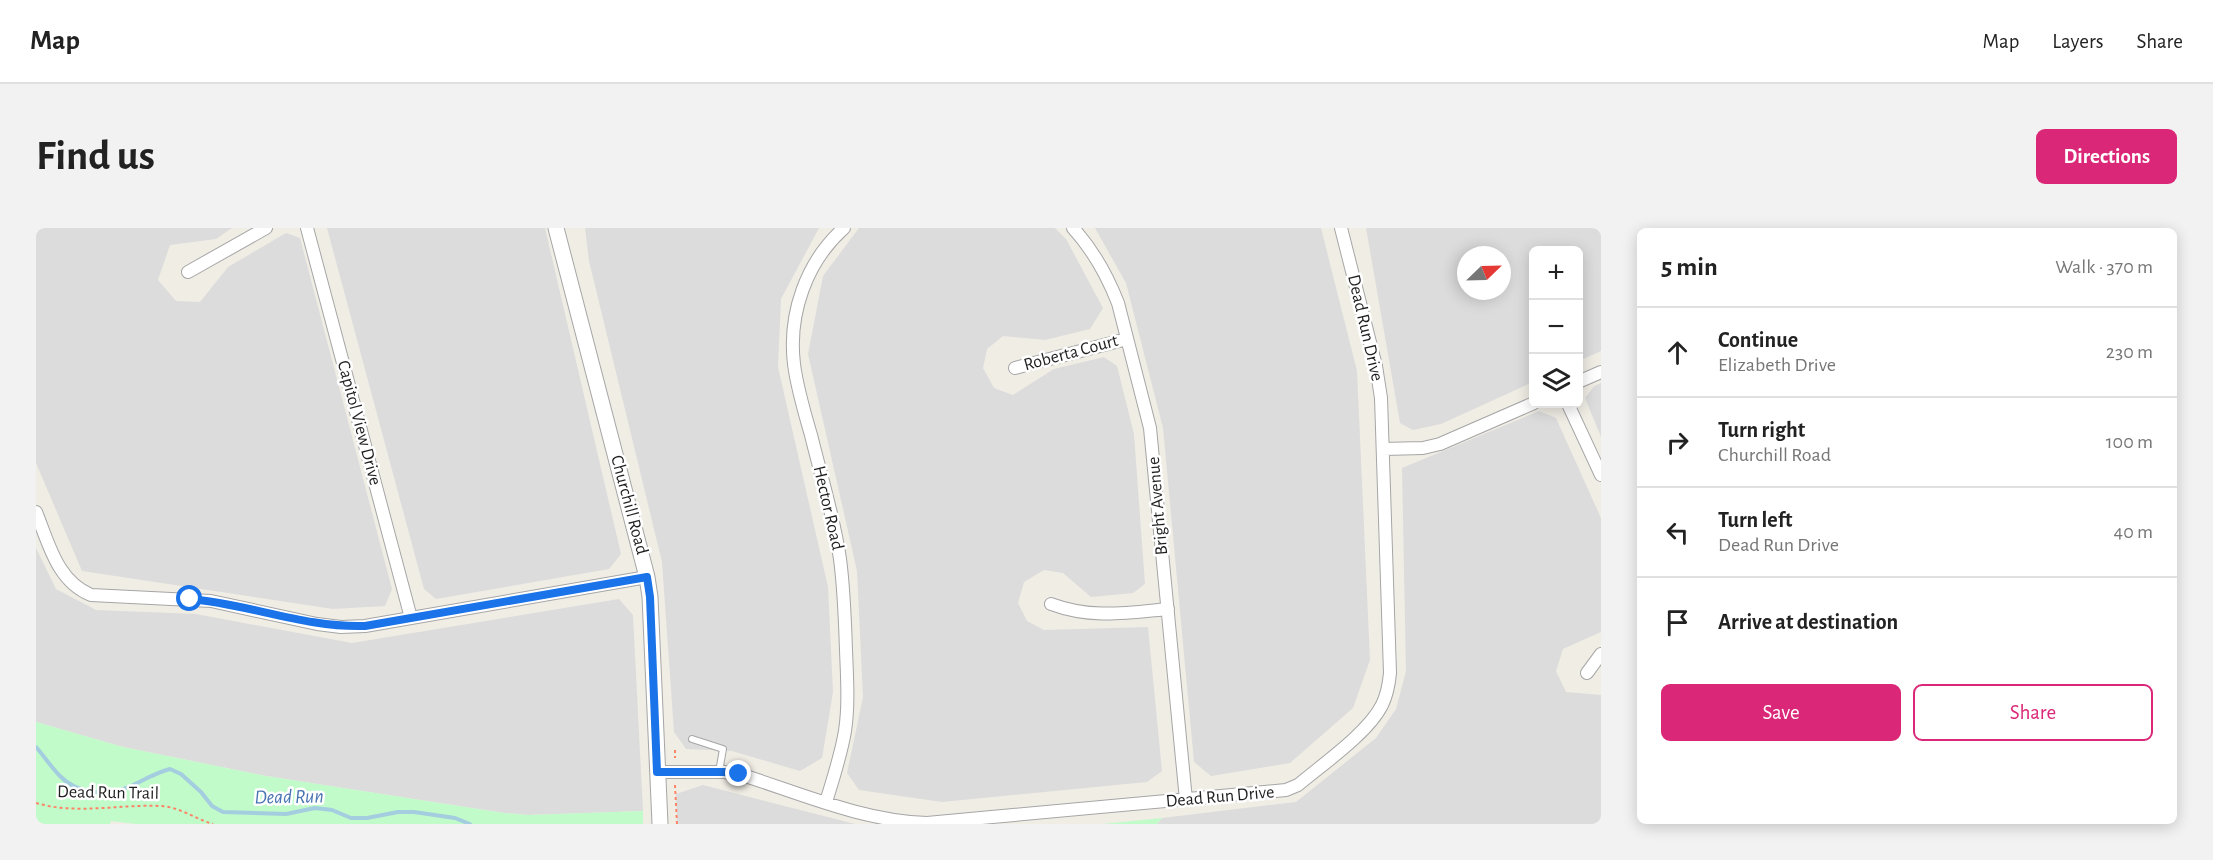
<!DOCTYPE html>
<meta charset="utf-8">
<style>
body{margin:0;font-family:"Alegreya Sans",sans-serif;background:#f2f2f2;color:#222}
.controls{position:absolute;right:18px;top:18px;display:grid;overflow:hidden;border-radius:9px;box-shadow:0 3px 15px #0003}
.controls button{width:54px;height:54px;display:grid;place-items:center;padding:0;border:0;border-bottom:2px solid #e0e0e0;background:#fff;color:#222;font:30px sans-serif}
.compass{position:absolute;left:1421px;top:18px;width:54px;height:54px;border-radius:50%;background:#fff;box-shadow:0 3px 15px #0003;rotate:67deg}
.stop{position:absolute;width:18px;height:18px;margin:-14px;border:4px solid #1a73e8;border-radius:50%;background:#fff}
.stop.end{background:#1a73e8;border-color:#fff;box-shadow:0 2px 6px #0008}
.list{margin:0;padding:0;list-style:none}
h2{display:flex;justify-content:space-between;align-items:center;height:78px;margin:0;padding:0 24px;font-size:26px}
h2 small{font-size:20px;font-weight:400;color:#767676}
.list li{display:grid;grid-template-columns:39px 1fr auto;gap:18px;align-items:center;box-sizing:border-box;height:90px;padding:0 24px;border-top:2px solid #e0e0e0}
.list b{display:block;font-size:22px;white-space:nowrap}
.list p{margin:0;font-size:20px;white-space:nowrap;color:#767676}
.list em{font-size:20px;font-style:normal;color:#767676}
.actions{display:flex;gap:12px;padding:18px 24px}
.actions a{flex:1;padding:14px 0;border:2px solid #db2777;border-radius:9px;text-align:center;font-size:21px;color:#db2777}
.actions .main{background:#db2777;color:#fff}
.icon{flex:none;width:33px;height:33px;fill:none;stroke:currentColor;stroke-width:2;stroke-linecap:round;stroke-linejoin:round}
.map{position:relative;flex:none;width:1565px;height:596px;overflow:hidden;border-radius:9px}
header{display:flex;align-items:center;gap:36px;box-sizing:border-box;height:84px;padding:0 30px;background:#fff;border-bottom:2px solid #e0e0e0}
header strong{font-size:28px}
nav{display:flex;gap:33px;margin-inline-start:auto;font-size:21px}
.intro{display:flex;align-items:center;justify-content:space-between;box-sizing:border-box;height:144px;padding:0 36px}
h1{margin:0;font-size:42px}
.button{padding:15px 27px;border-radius:9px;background:#db2777;color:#fff;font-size:21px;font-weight:700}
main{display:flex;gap:36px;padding:0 36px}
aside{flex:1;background:#fff;border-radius:9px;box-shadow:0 3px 15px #0003}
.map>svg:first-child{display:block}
.residential{fill:#dddcdc;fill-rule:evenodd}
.park{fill:#c1fbca}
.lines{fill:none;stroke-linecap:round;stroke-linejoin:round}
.stream{stroke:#a4cddf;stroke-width:4}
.service-casing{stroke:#a6a6a6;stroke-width:8}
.minor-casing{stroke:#a6a6a6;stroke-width:14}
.tertiary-casing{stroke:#a6a6a6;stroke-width:17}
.path{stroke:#fe8468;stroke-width:2;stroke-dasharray:3 3;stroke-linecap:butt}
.service{stroke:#fff;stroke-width:6}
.minor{stroke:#fff;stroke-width:12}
.tertiary{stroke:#fff;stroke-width:15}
.route{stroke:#1a73e8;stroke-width:8}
.labels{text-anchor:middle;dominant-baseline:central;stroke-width:5;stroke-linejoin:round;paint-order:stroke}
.street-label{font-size:18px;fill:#1f1f1f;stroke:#fff}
.water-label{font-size:20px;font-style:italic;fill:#4874b2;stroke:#fff}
</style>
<header>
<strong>Map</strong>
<nav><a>Map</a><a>Layers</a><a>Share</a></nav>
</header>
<div class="intro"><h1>Find us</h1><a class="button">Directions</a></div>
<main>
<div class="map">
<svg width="1565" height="596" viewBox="0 0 1565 596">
<rect width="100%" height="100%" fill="#f0ede5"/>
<path class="residential" d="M 0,0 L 196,0 L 180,11 L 134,17 L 122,52 L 140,73 L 164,74 L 192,39 L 250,5 L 264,10 L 356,361 L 349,378 L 297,381 L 46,343 L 0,235 Z
M 291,0 L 509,0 L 585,326 L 573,341 L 400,371 L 388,361 Z
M 549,0 L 783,0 L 745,71 L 742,139 L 792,359 L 797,464 L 786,530 L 764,543 L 696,523 L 650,521 L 638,504 L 626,334 L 553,33 Z
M 823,0 L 1019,0 L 1030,11 L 1067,80 L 1054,101 L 1009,112 L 967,108 L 951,121 L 947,140 L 958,160 L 977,167 L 1018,141 L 1068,129 L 1081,138 L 1098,206 L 1109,356 L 1097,365 L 1055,369 L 1027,345 L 1008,342 L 988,354 L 982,375 L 991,393 L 1008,402 L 1112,399 L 1126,543 L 1111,554 L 906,574 L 823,562 L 811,545 L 827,469 L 821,343 L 772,126 L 787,48 Z
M 1059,0 L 1285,0 L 1321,143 L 1334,432 L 1317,480 L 1254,535 L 1175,548 L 1158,534 L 1127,200 L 1090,55 Z
M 1330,0 L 1565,0 L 1565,123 L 1543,133 L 1542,22 L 1498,22 L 1497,154 L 1405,196 L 1377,202 L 1364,195 ZM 1430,27 L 1466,27 L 1466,63 L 1430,63 Z
M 1565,155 L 1565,209 L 1549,170 L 1558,158 Z
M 1503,183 L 1520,190 L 1565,290 L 1565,404 L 1527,421 L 1520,443 L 1530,464 L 1565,467 L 1565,592 L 1558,596 L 1121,596 L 1126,590 L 1260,574 L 1340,510 L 1360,481 L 1370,443 L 1366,240 Z
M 0,320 L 20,361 L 60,382 L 160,386 L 316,415 L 583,371 L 597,387 L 607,583 L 492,587 L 468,585 L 230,548 L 87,519 L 0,494 Z
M 667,557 L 819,596 L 641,596 L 640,566 Z"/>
<path class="park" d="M 0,494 L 87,519 L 230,548 L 468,585 L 492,587 L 607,583 L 607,596 L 100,596 L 75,593 L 74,596 L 0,596 Z
M 1126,590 L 1121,596 L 1067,596 Z"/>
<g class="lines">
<path class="stream" d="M 0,519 C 8,528 15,539 24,548 C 42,567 72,568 95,558 C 108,552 119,545 134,541 L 145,546 L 165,564 L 176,578 L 187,584 L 250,586 L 279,580 L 296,582 L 315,590 L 331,590 L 362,584 L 378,584 L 419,590 L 434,596"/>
<g class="service-casing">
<path id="service" d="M 656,511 L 687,521 L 683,544"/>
</g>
<g class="minor-casing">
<path id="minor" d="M 271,0 L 375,390
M 1037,0 C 1058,23 1071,47 1082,75 L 1114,200 L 1150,572
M 152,44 L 230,0
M 979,140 L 1091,111
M 1542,154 L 1565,144
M 1532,176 L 1565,247
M 1347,221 L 1387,220 L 1404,216 L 1498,175
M 0,284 C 13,316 21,353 55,367 L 175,373 L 281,396 L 305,399 L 329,398 L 611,349
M 1015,376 C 1055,391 1090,385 1132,381
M 1551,445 L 1565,426
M 621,544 L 688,544 L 703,546 C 764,565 826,593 891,595 L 1250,562 L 1262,557 C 1287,536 1332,505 1346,477 C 1351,467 1353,456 1354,445 L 1345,170 L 1340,138 L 1305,0
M 790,574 C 797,551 805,527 809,503 C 813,477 811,449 810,422 C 809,391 808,361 804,331 C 798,289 785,248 775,207 C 768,183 761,160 758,136 C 752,86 770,34 808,0"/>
</g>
<g class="tertiary-casing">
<path id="tertiary" d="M 520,0 L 611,349 L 614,369 L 624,596"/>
</g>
<path class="path" d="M 639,522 L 639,530
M 639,557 L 641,596
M 0,575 C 40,587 84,576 125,578 C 144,579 159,591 177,596"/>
<use href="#service" class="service"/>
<use href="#minor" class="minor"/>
<use href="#tertiary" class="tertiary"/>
</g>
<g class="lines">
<path class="route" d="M 154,371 C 213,376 269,400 329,398 L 611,349 L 614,369 L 621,544 L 688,544 L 703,546"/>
</g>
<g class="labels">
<g class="street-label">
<text transform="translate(1329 100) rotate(77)">Dead Run Drive</text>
<text transform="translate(1035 125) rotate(-15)">Roberta Court</text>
<text transform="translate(323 195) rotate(75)">Capitol View Drive</text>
<text transform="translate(593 277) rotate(75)">Churchill Road</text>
<text transform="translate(1122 278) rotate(-95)">Bright Avenue</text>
<text transform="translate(792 280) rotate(77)">Hector Road</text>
<text transform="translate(72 565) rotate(1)">Dead Run Trail</text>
<text transform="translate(1184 569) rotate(-5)">Dead Run Drive</text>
</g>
<g class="water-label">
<text transform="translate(253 569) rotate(-1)">Dead Run</text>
</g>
</g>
</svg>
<div class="controls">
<button>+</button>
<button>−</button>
<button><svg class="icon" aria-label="layers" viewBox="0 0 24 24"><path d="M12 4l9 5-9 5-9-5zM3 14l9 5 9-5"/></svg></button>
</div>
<svg class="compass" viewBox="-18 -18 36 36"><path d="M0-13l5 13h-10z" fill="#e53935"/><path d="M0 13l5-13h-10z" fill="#767676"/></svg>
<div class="stop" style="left:154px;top:371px"></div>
<div class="stop end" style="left:703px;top:546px"></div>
</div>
<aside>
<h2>5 min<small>Walk · 370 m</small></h2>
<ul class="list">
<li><svg class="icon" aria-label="ahead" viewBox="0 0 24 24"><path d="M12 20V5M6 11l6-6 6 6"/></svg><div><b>Continue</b><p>Elizabeth Drive</p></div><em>230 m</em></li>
<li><svg class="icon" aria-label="right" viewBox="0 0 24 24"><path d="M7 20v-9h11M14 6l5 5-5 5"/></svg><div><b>Turn right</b><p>Churchill Road</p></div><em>100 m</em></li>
<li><svg class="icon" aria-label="left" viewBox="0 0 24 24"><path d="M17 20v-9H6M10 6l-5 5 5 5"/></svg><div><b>Turn left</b><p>Dead Run Drive</p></div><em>40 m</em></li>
<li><svg class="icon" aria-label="arrive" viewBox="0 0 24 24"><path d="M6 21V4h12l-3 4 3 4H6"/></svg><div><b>Arrive at destination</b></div></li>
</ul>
<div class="actions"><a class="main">Save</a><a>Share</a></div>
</aside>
</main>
